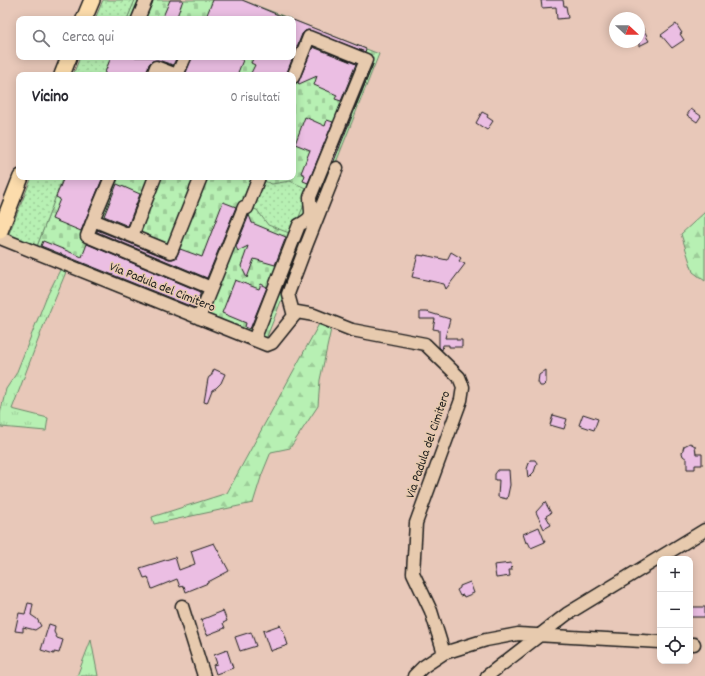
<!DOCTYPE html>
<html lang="it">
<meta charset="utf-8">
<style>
body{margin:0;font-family:Dekko,sans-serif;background:#f2f2f3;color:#2b2b33}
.controls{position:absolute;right:12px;bottom:12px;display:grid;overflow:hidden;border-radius:8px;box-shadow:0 2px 10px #0003}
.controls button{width:36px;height:36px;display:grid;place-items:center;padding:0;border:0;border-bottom:1px solid #e1e1e2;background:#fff;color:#2b2b33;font:20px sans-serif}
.compass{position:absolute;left:609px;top:12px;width:36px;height:36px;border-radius:50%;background:#fff;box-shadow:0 2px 10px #0003;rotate:111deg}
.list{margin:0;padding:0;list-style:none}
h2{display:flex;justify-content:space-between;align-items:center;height:52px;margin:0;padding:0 16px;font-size:17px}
h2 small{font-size:13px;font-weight:400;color:#7c7c81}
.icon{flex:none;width:22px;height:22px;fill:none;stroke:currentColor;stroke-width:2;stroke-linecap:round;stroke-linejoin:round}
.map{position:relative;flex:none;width:705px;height:676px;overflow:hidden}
.search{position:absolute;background:#fff;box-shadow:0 2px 10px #0003;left:16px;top:16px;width:280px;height:44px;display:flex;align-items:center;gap:10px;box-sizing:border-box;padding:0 14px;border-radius:8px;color:#7c7c81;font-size:15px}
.panel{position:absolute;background:#fff;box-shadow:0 2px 10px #0003;left:16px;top:72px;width:280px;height:108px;border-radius:8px}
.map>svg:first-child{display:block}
.grass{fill:url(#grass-tufts);stroke:#6a8668}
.forest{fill:url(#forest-firs);stroke:#6a8668}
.cemetery{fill:url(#cemetery-stones);stroke:#6a8668}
.park{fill:url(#park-dots);stroke:#6a8668}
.building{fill:#ebbee3;stroke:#1c1c1c}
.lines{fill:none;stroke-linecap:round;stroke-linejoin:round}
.minor-casing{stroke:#1c1c1c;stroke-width:15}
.major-casing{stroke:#1c1c1c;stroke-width:18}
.minor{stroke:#e7caae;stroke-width:12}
.major{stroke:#fcdcac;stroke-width:15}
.labels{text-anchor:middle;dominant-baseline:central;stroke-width:3;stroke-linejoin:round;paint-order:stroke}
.street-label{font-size:13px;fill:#1c1c1c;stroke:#e7caae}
</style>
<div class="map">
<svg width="705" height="676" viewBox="0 0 705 676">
<defs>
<pattern id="grass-tufts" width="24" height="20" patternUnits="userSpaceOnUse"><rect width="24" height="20" fill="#b7f0b3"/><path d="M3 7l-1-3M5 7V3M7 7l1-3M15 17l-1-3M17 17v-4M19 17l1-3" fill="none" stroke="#9dcd99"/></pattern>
<pattern id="forest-firs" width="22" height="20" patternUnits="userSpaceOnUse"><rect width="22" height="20" fill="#b7f0b3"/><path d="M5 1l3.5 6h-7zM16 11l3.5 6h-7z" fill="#9dcd99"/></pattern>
<pattern id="cemetery-stones" width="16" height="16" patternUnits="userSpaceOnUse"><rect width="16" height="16" fill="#b7f0b3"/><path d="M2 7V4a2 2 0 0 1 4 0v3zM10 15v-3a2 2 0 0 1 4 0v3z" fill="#9dcd99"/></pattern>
<pattern id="park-dots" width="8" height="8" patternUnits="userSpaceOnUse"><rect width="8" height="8" fill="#b7f0b3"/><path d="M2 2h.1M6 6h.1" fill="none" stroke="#9dcd99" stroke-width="1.8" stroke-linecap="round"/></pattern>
</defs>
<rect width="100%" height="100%" fill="#e8c8b9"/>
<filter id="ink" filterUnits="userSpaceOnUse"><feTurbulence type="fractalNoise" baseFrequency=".025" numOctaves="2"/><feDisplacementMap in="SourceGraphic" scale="8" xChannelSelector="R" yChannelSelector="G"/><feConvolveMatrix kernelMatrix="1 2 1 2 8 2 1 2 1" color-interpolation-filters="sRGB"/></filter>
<g filter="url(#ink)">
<path class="grass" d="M 61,268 L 66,272 L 43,327 L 12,409 L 48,418 L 46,431 L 1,427 L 0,425 L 0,414 L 6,389 L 16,374 L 46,298 Z
M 91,640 L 98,676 L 77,676 Z"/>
<path class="forest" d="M 705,212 L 705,281 L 693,272 L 681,234 Z
M 319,324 L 331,329 L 320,380 L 318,406 L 290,448 L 271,452 L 262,474 L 253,503 L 154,524 L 152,517 L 227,493 Z"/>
<path class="cemetery" d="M 135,0 L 242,0 L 291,19 L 127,19 Z
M 293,20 L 379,54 L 266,339 L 36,249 L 63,177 L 293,177 L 293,75 L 104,75 L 111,57 L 293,57 Z"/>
<path class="park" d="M 103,0 L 135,0 L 127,19 L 95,19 Z
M 80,57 L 111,57 L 104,75 L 73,75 Z
M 32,177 L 63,177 L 36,249 L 8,236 Z
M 261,180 L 272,184 L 290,181 L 310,190 L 292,234 L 268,225 L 257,210 L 251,208 Z"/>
<path class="building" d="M 170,0 L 183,0 L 176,19 L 162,19 Z
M 213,0 L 242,0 L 288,19 L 211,19 L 206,17 Z
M 541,0 L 563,0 L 564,6 L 566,6 L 568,18 L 557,19 L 556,7 L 542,8 Z
M 293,20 L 366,49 L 365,52 L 308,30 L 305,31 L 302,34 L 293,57 Z
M 639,21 L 647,36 L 646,36 L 649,41 L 639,46 Z
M 676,24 L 682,33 L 680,34 L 684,40 L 672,48 L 661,35 Z
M 313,47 L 356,64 L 341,101 L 335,99 L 337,95 L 314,85 L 317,76 L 299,84 L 298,83 Z
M 111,57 L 177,57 L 173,65 L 158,60 L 152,61 L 149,64 L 146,75 L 104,75 Z
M 192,57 L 234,57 L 243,60 L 237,75 L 185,75 Z
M 254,57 L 293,57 L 286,75 L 250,75 L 255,65 L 251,63 Z
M 373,64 L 334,161 L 332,162 Z
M 691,109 L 701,116 L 697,122 L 687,115 Z
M 482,112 L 488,115 L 487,117 L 493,121 L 487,130 L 476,123 Z
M 305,117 L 325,126 L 327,120 L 333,122 L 308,183 L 303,181 L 305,175 L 301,173 L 310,150 L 295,144 Z
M 64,177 L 103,177 L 81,231 L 52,219 L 60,199 L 56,197 Z
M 117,184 L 140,194 L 128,226 L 104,216 Z
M 223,202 L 236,207 L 207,278 L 97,232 L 97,230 L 169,259 L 172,259 L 176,258 L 180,249 L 202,257 Z
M 249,215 L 252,223 L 286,237 L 275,265 L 254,259 L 247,278 L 241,266 L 248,246 L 238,251 L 236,247 Z
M 43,241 L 82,257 L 87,244 L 201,292 L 195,308 L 41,246 Z
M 451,252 L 461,258 L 459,261 L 465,264 L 446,289 L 444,284 L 412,277 L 418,255 L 424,256 L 424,255 L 447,260 Z
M 235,280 L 259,289 L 261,284 L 267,287 L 250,329 L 245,327 L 246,323 L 222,313 Z
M 420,312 L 427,312 L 450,319 L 445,338 L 456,338 L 456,340 L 462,340 L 462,347 L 449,347 L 449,345 L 443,345 L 442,350 L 439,347 L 439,330 L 433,329 L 435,319 L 420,319 Z
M 214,369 L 225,374 L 221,383 L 216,388 L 212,390 L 207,403 L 204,402 L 208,379 L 209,377 L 211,376 Z
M 546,370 L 546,383 L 543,386 L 540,386 L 538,382 L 539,375 Z
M 583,414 L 598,419 L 594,430 L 579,425 Z
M 553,415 L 567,419 L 564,429 L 550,425 Z
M 690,443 L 695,446 L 696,454 L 702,454 L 702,465 L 695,465 L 695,469 L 687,469 L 687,459 L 683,456 L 682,453 L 684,446 Z
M 530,460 L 535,460 L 537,463 L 534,472 L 528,478 L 527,469 Z
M 498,470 L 509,470 L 510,485 L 507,499 L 498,497 L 499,480 L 495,480 L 495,474 Z
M 545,502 L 551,513 L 546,516 L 551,525 L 544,529 L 536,512 Z
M 539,527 L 545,542 L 531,548 L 528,542 L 526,543 L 523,534 Z
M 214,543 L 229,571 L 208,582 L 208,583 L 186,592 L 184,586 L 180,587 L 177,579 L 152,589 L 148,577 L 144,578 L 140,568 L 175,557 L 179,570 L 195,564 L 191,551 Z
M 511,563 L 512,570 L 509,570 L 510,576 L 496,578 L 494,565 Z
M 470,582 L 474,593 L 464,597 L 463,595 L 460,596 L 457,590 L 460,588 L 460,586 Z
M 28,603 L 33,604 L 31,615 L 37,619 L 41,626 L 35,630 L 23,627 L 23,632 L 15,631 L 19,613 L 25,614 Z
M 690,607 L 705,607 L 705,617 L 690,617 Z
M 223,611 L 227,621 L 223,623 L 225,628 L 207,635 L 201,620 Z
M 49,624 L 55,626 L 54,632 L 57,638 L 63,640 L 59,653 L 54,652 L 54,654 L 41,650 Z
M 280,625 L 282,630 L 283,630 L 288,645 L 270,651 L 263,631 Z
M 251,632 L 256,646 L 240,651 L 235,637 Z
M 227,650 L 233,668 L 216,674 L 213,665 L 217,664 L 214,655 Z"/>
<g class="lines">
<g class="minor-casing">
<path id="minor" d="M 138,19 L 146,0
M 153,75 L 156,67 L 177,75
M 177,75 L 185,57
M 111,177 L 93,220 L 171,252 L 201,177
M 93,220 L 87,236 L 211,288
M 132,236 L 155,177
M 0,238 L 267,345 L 272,343 L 297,312 L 314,315 L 352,330 L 425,344 L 459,377 L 463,387 L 461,400 L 416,523 L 413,573 L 431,611 L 444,653 L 423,667 L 414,676
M 294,316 L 288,294 L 306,246 L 337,168
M 199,318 L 244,207 L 247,208 L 259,177
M 254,340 L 299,225 C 316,216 310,214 310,197 L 366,60 L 309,37 L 293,77
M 182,606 L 204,676
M 690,644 L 694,644
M 444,653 L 486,640 L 518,634 L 660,642
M 487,676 L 567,614 L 705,530"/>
</g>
<g class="major-casing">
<path id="major" d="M 84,19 L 92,0
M 62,75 L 69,57
M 0,231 L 21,177"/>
</g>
<use href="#minor" class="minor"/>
<use href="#major" class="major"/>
</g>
</g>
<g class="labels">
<g class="street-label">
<text transform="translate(162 288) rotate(22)">Via Padula del Cimitero</text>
<text transform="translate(429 445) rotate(-71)">Via Padula del Cimitero</text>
</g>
</g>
</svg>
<div class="controls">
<button>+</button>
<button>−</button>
<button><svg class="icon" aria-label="locate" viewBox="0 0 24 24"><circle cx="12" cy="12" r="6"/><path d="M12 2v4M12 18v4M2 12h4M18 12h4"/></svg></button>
</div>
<svg class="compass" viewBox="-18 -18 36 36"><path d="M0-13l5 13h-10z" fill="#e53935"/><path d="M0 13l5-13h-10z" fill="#7c7c81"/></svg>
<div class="search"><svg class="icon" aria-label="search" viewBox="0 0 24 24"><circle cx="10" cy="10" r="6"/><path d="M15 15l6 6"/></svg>Cerca qui</div>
<section class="panel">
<h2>Vicino<small>0 risultati</small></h2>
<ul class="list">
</ul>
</section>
</div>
